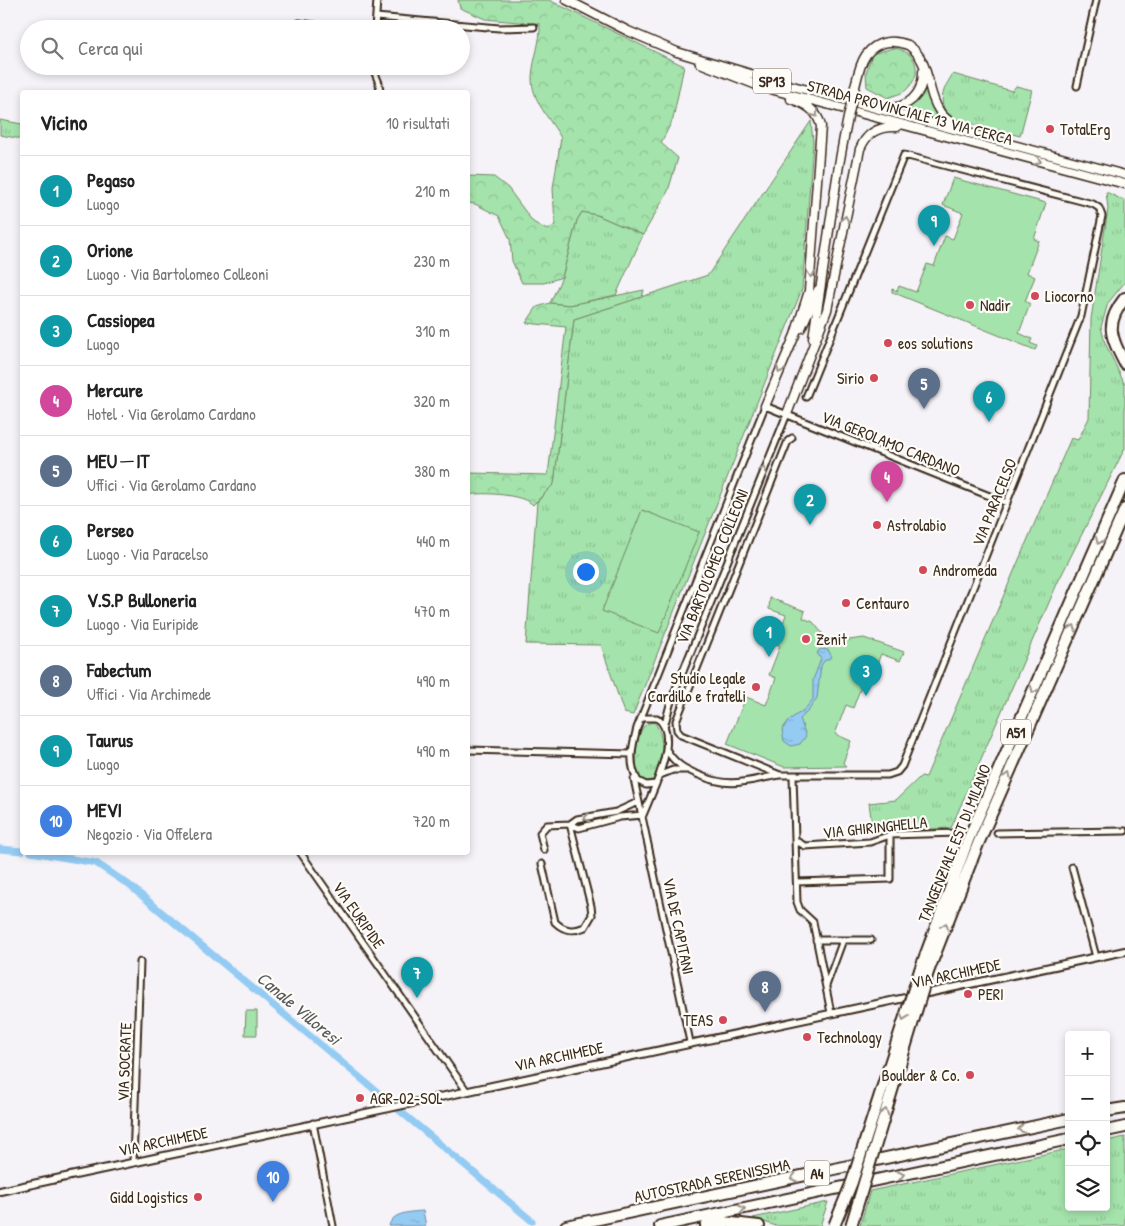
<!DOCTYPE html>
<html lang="it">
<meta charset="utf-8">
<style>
body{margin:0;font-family:"Patrick Hand","Klee One",sans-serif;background:#f2f2f2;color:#222}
.controls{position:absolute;right:15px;bottom:15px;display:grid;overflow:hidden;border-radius:5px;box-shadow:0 2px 8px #0003}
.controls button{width:45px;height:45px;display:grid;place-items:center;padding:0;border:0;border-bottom:1px solid #e0e0e0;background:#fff;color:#222;font:25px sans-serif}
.you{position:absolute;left:585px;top:571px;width:18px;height:18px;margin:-12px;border:4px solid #fff;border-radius:50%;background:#1a73e8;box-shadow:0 0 0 8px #1a73e833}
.badge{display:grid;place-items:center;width:32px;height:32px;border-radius:50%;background:#d1495b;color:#fff;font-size:16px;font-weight:700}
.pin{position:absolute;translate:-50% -41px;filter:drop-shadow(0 1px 2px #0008)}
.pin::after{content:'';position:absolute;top:26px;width:18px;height:15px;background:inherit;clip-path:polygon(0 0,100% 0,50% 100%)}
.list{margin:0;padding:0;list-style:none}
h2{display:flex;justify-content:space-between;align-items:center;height:65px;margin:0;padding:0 20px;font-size:21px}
h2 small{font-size:16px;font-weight:400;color:#767676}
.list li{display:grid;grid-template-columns:32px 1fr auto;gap:15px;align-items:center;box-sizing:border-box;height:70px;padding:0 20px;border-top:1px solid #e0e0e0}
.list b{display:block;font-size:19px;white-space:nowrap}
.list p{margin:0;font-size:16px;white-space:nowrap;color:#767676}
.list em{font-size:16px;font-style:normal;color:#767676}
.icon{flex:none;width:28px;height:28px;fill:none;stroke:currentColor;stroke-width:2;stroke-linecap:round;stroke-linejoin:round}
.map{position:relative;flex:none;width:1125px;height:1226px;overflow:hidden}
.search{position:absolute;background:#fff;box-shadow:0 2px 8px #0003;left:20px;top:20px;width:450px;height:55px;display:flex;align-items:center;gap:12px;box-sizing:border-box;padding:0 18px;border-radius:28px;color:#767676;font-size:19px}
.panel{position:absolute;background:#fff;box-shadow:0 2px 8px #0003;left:20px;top:90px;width:450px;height:765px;border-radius:5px}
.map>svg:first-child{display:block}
.grass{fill:url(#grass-tufts);stroke:#708664}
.forest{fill:url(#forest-crowns);stroke:#708664}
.garden{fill:#a4e3ab;stroke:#708664}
.water{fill:url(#water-ripples);stroke:#708b9e}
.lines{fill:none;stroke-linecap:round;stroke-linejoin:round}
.canal{stroke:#94cbf3;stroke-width:7}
.minor-casing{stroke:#3b2a1e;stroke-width:9}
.tertiary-casing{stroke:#3b2a1e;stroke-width:10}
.primary-casing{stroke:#3b2a1e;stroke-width:11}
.motorway-casing{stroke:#3b2a1e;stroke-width:14}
.minor{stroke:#fdfcf7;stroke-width:5}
.tertiary{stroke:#fdfcf7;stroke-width:6}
.primary{stroke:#fdfcf7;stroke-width:8}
.motorway{stroke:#fdfcf7;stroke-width:10}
.primary-bridge-casing{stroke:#3b2a1e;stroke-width:11;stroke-linecap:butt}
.motorway-bridge-casing{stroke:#3b2a1e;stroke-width:14;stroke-linecap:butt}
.primary-bridge{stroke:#fdfcf7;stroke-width:8}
.motorway-bridge{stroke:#fdfcf7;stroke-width:10}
.oneway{stroke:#9c938a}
.poi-dot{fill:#d1495b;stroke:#fdfcf7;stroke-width:2}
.labels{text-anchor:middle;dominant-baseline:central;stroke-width:4.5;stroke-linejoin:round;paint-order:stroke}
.shield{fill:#fdfcf7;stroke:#75695f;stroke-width:1}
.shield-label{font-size:15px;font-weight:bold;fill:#3b2a1e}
.street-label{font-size:16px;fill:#3b2a1e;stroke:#fdfcf7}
.poi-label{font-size:16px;fill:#3b2a1e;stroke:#fdfcf7;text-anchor:start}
.water-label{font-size:18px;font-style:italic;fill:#565a5e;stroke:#fdfcf7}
</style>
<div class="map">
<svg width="1125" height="1226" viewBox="0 0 1125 1226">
<defs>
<pattern id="grass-tufts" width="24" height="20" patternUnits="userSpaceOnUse" patternTransform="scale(1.25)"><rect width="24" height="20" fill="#a4e3ab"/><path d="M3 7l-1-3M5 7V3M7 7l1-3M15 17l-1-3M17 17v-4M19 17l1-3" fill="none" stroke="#8ec393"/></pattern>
<pattern id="forest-crowns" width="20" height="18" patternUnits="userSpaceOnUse" patternTransform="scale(1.25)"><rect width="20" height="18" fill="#a4e3ab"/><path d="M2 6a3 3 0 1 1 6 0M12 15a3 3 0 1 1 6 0" fill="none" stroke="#8ec393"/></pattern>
<pattern id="water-ripples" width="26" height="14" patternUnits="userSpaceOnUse" patternTransform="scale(1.25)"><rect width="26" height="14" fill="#94cbf3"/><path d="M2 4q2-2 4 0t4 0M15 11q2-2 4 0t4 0" fill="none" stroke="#80aed0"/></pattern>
</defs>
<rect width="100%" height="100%" fill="#f5f2f8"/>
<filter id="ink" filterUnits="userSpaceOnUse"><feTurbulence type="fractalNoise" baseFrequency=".02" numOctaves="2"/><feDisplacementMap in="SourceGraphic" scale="10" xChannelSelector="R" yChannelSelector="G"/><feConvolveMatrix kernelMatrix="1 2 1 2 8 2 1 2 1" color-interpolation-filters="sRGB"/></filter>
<g filter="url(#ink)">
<path class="grass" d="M 953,74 L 1012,91 L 1016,86 L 1032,90 L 1020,136 L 950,118 C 937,103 942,90 953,74 Z
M 925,84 L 927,84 L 944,123 L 897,110 Z
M 0,120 L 22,124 L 22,139 L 0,135 Z
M 811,121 L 813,142 L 802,289 L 633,715 L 624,713 L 601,645 L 526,644 L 537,502 L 554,483 L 574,319 L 708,275 Z
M 1106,192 L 1125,201 L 1125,282 L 1108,303 L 1101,327 L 1105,343 L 1125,385 L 1125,448 L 1057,584 L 951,828 L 873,832 L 869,803 L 896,800 L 921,776 L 926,777 L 1071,438 L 1078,440 L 1089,418 L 1091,319 L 1108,209 Z
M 582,212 L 597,215 L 643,235 L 616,295 L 570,305 L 550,303 L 562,277 L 577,220 Z
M 654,722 C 667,738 661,761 655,779 L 645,782 L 637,774 C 636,759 633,723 654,722 Z
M 1125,1137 L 1125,1226 L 860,1226 L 870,1191 L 1069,1149 L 1069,1207 L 1106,1207 L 1106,1141 Z
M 828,1202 L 820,1226 L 776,1226 L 753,1218 Z"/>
<path class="forest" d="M 458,0 L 549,0 L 684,66 L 673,119 L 661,143 L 678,158 L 668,191 L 643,235 L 597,215 L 582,212 L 577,220 L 562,277 L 544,283 L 522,283 L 512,261 L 510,239 L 499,216 L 475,204 L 468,203 L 468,176 L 494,177 L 508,188 L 533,222 L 547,230 L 555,225 L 553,188 L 561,138 C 551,120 531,100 532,77 C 533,59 541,42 540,24 L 485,19 L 460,8 Z
M 893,48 C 916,50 925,73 906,90 C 902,94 894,95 888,98 L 867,87 L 866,73 L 872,54 Z
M 644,290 L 642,297 L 574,319 L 554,484 L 533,505 C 523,494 482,492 468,495 L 468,473 L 548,475 L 566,327 L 526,323 L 537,307 L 550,303 L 570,305 Z"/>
<path class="garden" d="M 953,178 L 1046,203 L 1034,239 L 1039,241 L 1027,273 L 1035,277 L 1025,301 L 1030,304 L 1019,333 L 1032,339 L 1030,343 L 1037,346 L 1035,350 L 892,292 L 892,289 L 897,291 L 899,286 L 916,292 L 927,264 L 934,266 L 945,236 L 953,239 L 963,213 L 943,205 Z
M 642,510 L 699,532 L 659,633 L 602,611 Z
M 770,598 L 805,611 L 803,618 L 813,622 L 826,638 L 834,642 L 864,638 L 904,652 L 900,661 L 881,654 L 870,681 L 864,679 L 853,708 L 846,705 L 835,734 L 851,741 L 843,763 L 846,766 L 784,767 L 727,744 L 746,697 L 766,705 L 776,678 L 769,675 L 780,646 L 775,643 L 786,615 L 769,609 Z
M 246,1011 L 257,1011 L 257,1035 L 245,1035 Z"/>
<path class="water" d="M 820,649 L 828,650 L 832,657 L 824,661 L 821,666 L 817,698 L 809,710 L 800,719 L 806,736 L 800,744 L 791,746 L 784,741 L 782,730 L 789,720 L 805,709 L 813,699 L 813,680 L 821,659 L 817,653 Z
M 423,1211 L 426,1226 L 389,1226 C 392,1212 411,1212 423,1211 Z"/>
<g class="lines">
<path class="canal" d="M 0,849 L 22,851
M 31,852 L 96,863 L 129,885 L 532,1221"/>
<g class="minor-casing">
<path id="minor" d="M 376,17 L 499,28 L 534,27
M 299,23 L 343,29
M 375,29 L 377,0
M 372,66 L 379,83 L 380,92
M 1077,86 L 1096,0
M 792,438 L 788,441 L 676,721 L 677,730 L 681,735 L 780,775 L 888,775 L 897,772 L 902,766 L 1081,316 L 1102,216 L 1099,208 L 1093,204 L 904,155 L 806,397
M 641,718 L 657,718 C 676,731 662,768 656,784 L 646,785 L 638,781 C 628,764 632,747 637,728 L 765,406 L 1007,503
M 664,727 L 671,701 L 787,414
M 666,749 C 674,763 684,769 699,775 C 731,789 746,781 779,775
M 468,750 L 631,754
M 660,775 L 673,770 L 686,770
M 793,776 L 797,902 L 800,910 L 813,922 L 831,1013
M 634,779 L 690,1042
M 643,815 L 656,784
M 570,824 L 579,828 L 620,817 L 643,815
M 570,824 L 577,819 L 616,812 L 638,802
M 997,833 L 1125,831
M 796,841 L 805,846 L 870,842 L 890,835 L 958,833
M 300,852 L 466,1090
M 542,864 L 555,922 C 564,931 573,932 585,927 L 592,915 L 591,906 L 570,824 L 547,825 L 540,833 L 544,850
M 1072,867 L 1096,957
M 797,882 L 890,879 L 890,835
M 816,940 L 871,940
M 826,986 L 843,940
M 313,1123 L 333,1226
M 133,1162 L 140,962"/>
</g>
<g class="tertiary-casing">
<path id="tertiary" d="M 0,1191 L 1125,951"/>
</g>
<g class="primary-casing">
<path id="primary" d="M 567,0 L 628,31 L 677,52 L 774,81 L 1125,175
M 908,45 C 932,61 925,91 940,112 C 945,120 954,124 962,129
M 700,63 L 759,86 L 1125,184
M 885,108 C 908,109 923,95 923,72
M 801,328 L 818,290
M 813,338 L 835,190
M 765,406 L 795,335 L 809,291 L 821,126 C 817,110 806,104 791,99
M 787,414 L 827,310 L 860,149 C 867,132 879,126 897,127"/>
</g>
<g class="motorway-casing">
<path id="motorway" d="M 1125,298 C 1104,324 1111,337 1125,364
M 920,970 L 968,840 L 1125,480
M 928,972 L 978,844 L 1125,509
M 1106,1111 L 1125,1108
M 1106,1131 L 1125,1127
M 566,1226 L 1069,1119
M 660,1226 L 1069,1139
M 706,1226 L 723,1222 L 759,1226"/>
</g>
<use href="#minor" class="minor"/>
<use href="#tertiary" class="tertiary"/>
<use href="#primary" class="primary"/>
<use href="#motorway" class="motorway"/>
<g class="primary-bridge-casing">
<path id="primary-bridge" d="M 835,190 C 840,157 846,124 854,91 C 857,79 859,65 866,55 C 876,41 893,39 908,45"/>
</g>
<g class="motorway-bridge-casing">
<path id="motorway-bridge" d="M 834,1226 L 852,1182 L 920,970
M 851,1226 L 928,972"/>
</g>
<use href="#primary-bridge" class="primary-bridge"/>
<use href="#motorway-bridge" class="motorway-bridge"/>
</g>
<defs><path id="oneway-chevron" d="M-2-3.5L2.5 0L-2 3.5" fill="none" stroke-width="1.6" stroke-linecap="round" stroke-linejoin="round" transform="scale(1.25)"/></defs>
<g class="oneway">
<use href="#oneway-chevron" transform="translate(815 114) rotate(54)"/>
<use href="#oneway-chevron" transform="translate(1038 161) rotate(15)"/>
<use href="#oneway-chevron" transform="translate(845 219) rotate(-79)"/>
<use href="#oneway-chevron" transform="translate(811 274) rotate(96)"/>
<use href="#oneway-chevron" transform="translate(780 370) rotate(114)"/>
<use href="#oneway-chevron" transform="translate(763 470) rotate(-68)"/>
<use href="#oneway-chevron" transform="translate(1099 541) rotate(114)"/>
<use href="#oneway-chevron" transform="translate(1073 628) rotate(-66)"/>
<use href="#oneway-chevron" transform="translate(1034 690) rotate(114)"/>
<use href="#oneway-chevron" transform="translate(1008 776) rotate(-66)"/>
<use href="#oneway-chevron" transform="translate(587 818) rotate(169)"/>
<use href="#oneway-chevron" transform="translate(945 926) rotate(-70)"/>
<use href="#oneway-chevron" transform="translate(904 1017) rotate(109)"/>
<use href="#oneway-chevron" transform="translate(885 1112) rotate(-73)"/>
<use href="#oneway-chevron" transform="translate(1021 1129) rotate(168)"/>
<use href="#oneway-chevron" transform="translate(901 1175) rotate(-12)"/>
<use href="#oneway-chevron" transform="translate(794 1178) rotate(168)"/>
<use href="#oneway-chevron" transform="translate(742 1209) rotate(-12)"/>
</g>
</g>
<g class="poi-dot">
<circle cx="1050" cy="129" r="5"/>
<circle cx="1035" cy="296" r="5"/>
<circle cx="970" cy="305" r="5"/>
<circle cx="888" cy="343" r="5"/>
<circle cx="874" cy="378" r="5"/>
<circle cx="877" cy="525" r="5"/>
<circle cx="923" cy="570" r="5"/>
<circle cx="846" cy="603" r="5"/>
<circle cx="806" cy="639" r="5"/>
<circle cx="756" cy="687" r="5"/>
<circle cx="968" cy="994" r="5"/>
<circle cx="723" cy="1020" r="5"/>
<circle cx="807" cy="1037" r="5"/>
<circle cx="970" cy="1075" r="5"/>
<circle cx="360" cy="1098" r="5"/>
<circle cx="198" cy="1197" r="5"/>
</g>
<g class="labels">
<g class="shield">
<rect x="753" y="68.5" width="38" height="25" rx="4"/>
<rect x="1001" y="719.5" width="30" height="25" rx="4"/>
<rect x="804.5" y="1160.5" width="25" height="25" rx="4"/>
</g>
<g class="shield-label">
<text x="772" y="81">SP13</text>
<text x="1016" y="732">A51</text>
<text x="817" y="1173">A4</text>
</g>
<g class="street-label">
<text transform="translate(910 112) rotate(15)">STRADA PROVINCIALE 13 VIA CERCA</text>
<text transform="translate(891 443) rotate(22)">VIA GEROLAMO CARDANO</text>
<text transform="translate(994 502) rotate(-68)">VIA PARACELSO</text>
<text transform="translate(712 566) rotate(-68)">VIA BARTOLOMEO COLLEONI</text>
<text transform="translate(875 827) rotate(-6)">VIA GHIRINGHELLA</text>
<text transform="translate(954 843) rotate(-68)">TANGENZIALE EST DI MILANO</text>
<text transform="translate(359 915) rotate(55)">VIA EURIPIDE</text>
<text transform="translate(679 926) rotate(78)">VIA DE CAPITANI</text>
<text transform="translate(956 973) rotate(-12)">VIA ARCHIMEDE</text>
<text transform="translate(559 1056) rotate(-12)">VIA ARCHIMEDE</text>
<text transform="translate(124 1062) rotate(-88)">VIA SOCRATE</text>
<text transform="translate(163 1141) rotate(-12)">VIA ARCHIMEDE</text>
<text transform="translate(712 1180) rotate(-12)">AUTOSTRADA SERENISSIMA</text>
</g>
<g class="poi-label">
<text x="1060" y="129">TotalErg</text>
<text x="1045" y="296">Liocorno</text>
<text x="980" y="305">Nadir</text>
<text x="898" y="343">eos solutions</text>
<text x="864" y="378" text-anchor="end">Sirio</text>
<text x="887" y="525">Astrolabio</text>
<text x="933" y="570">Andromeda</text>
<text x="856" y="603">Centauro</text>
<text x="816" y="639">Zenit</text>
<text x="746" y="678" text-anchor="end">Studio Legale<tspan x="746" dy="18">Cardillo e fratelli</tspan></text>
<text x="978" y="994">PERI</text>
<text x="713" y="1020" text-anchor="end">TEAS</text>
<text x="817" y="1037">Technology</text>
<text x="960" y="1075" text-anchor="end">Boulder &amp; Co.</text>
<text x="370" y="1098">AGR-02-SOL</text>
<text x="188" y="1197" text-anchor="end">Gidd Logistics</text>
</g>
<g class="water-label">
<text transform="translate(299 1008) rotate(40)">Canale Villoresi</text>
</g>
</g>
</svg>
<div class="controls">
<button>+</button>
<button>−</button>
<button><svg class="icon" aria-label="locate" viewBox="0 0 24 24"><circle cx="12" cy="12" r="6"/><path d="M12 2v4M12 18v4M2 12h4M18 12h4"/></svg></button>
<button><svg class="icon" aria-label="layers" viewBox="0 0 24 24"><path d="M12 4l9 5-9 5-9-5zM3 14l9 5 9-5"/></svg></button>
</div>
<div class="you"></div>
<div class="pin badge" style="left:769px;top:657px;background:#0f9aa8">1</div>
<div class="pin badge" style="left:810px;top:525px;background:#0f9aa8">2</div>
<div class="pin badge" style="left:866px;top:696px;background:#0f9aa8">3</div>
<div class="pin badge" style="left:887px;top:502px;background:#d1479c">4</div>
<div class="pin badge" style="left:924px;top:409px;background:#5c6f8a">5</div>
<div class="pin badge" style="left:989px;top:422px;background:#0f9aa8">6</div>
<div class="pin badge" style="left:417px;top:998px;background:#0f9aa8">7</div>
<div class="pin badge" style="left:765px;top:1012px;background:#5c6f8a">8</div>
<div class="pin badge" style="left:934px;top:246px;background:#0f9aa8">9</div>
<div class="pin badge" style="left:273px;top:1202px;background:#3f7fe0">10</div>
<div class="search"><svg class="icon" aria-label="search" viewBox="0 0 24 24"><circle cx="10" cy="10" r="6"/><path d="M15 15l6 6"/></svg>Cerca qui</div>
<section class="panel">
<h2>Vicino<small>10 risultati</small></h2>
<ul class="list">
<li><span class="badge" style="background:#0f9aa8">1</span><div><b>Pegaso</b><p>Luogo</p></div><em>210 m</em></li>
<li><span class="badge" style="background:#0f9aa8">2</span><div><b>Orione</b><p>Luogo · Via Bartolomeo Colleoni</p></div><em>230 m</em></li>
<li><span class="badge" style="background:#0f9aa8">3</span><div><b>Cassiopea</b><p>Luogo</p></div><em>310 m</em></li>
<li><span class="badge" style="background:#d1479c">4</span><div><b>Mercure</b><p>Hotel · Via Gerolamo Cardano</p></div><em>320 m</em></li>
<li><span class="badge" style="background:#5c6f8a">5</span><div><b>MEUーIT</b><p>Uffici · Via Gerolamo Cardano</p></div><em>380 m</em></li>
<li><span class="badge" style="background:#0f9aa8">6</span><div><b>Perseo</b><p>Luogo · Via Paracelso</p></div><em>440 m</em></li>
<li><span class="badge" style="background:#0f9aa8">7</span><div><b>V.S.P Bulloneria</b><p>Luogo · Via Euripide</p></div><em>470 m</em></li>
<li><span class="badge" style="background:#5c6f8a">8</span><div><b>Fabectum</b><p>Uffici · Via Archimede</p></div><em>490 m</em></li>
<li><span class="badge" style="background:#0f9aa8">9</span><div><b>Taurus</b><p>Luogo</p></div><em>490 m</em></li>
<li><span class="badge" style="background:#3f7fe0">10</span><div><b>MEVI</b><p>Negozio · Via Offelera</p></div><em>720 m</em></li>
</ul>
</section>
</div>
